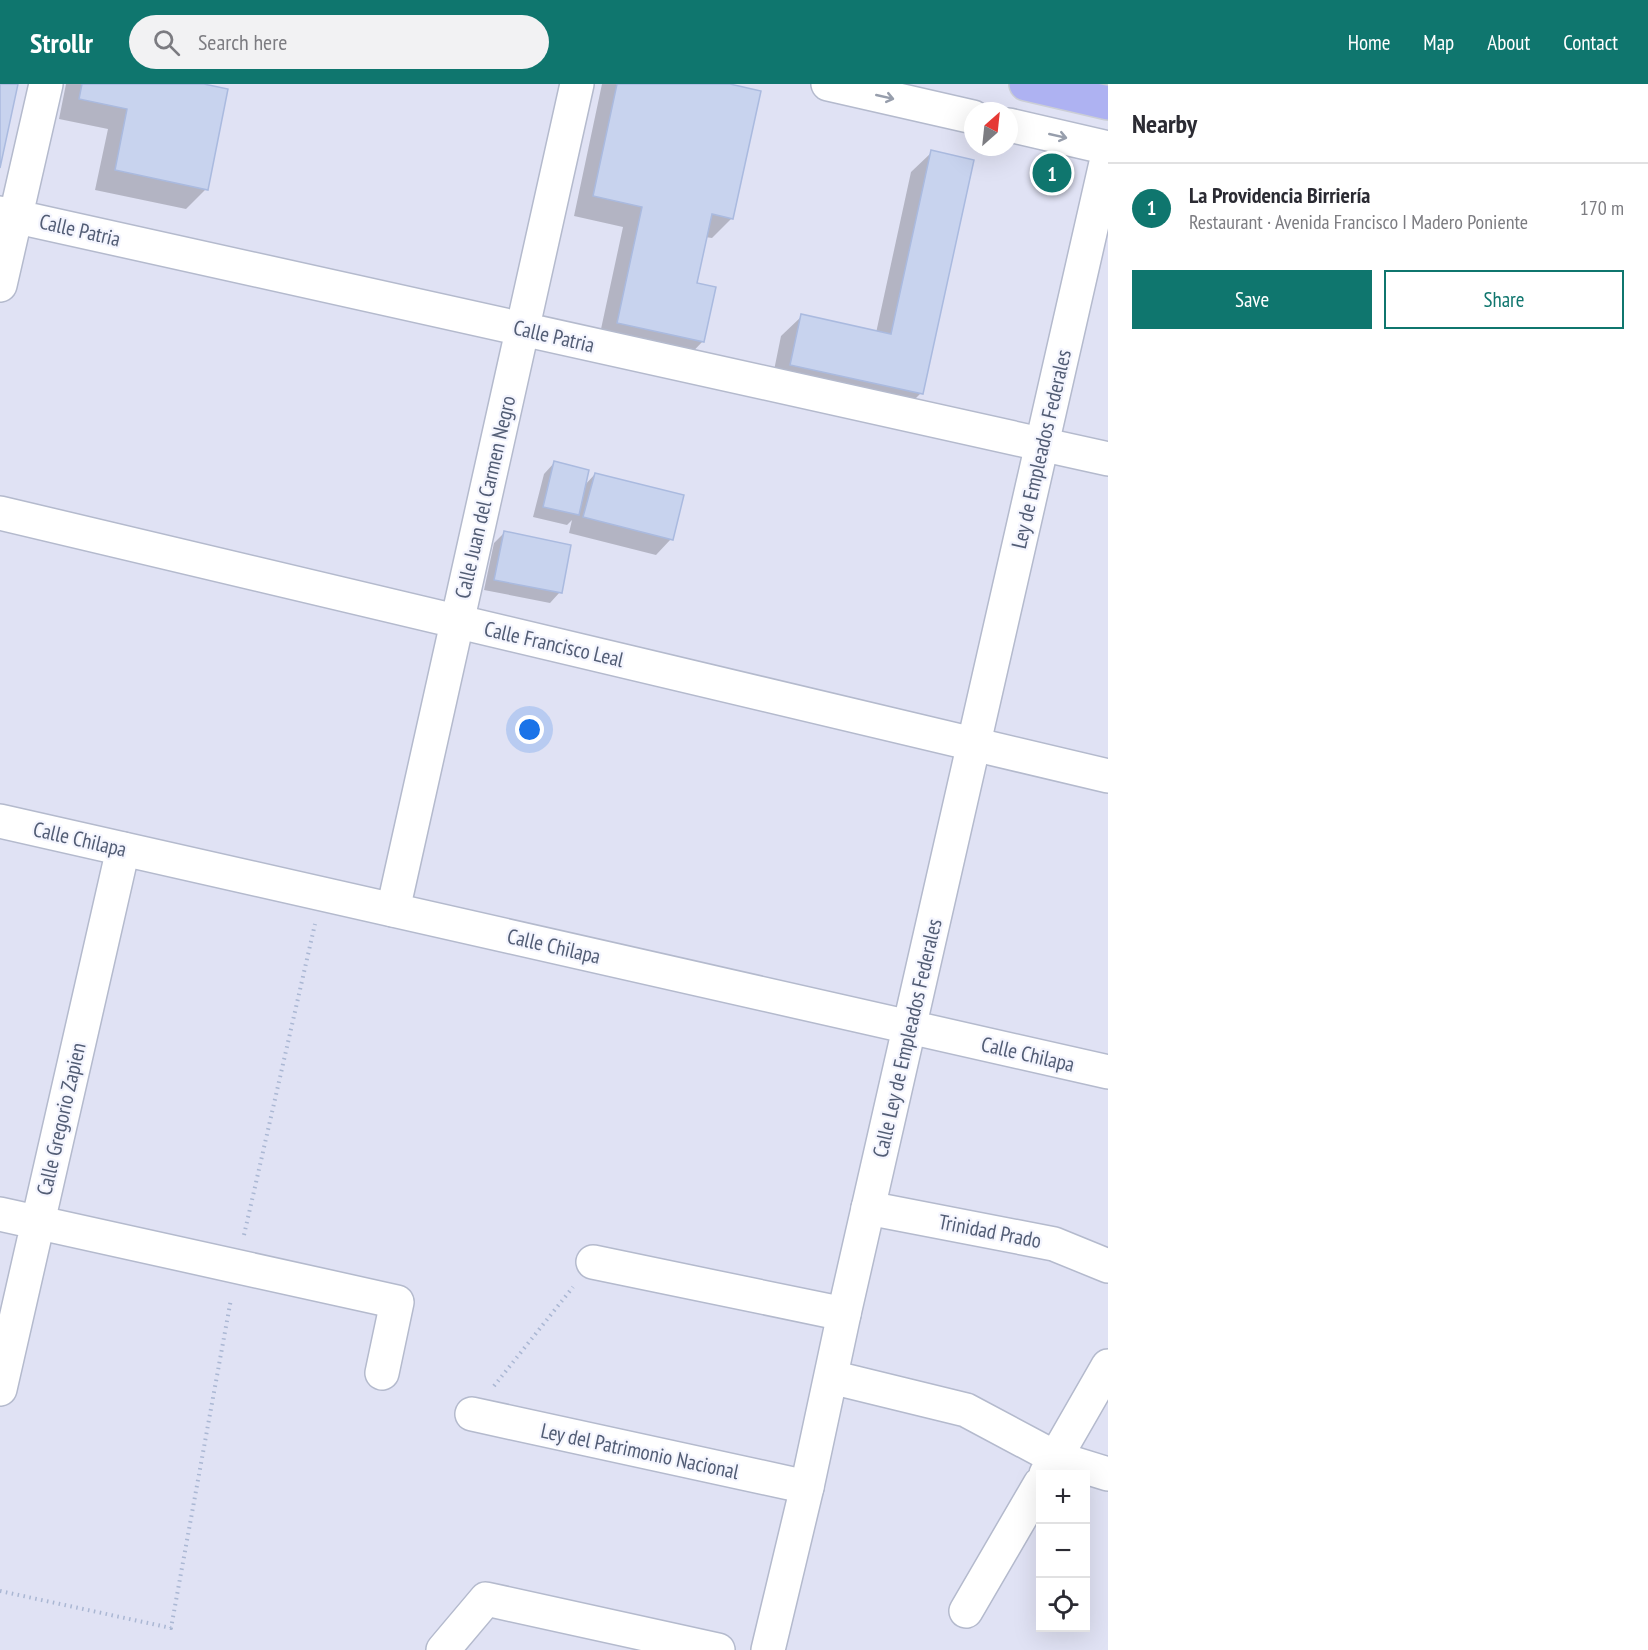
<!DOCTYPE html>
<meta charset="utf-8">
<style>
body{margin:0;font-family:"PT Sans Narrow",sans-serif;background:#f2f2f3;color:#2b2b33}
.controls{position:absolute;right:18px;bottom:18px;display:grid;overflow:hidden;border-radius:0px;box-shadow:0 6px 24px #0002}
.controls button{width:54px;height:54px;display:grid;place-items:center;padding:0;border:0;border-bottom:2px solid #e1e1e2;background:#fff;color:#2b2b33;font:30px sans-serif}
.compass{position:absolute;left:964px;top:18px;width:54px;height:54px;border-radius:50%;background:#fff;box-shadow:0 6px 24px #0002;rotate:27deg}
.you{position:absolute;left:530px;top:646px;width:21px;height:21px;margin:-15px;border:4px solid #fff;border-radius:50%;background:#1a73e8;box-shadow:0 0 0 9px #1a73e833}
.badge{display:grid;place-items:center;width:39px;height:39px;border-radius:50%;background:#0f766e;color:#fff;font-size:20px;font-weight:700}
.pin{position:absolute;translate:-50% -50%;border:3px solid #fff;box-shadow:0 2px 6px #0006}
.list{margin:0;padding:0;list-style:none}
h2{display:flex;justify-content:space-between;align-items:center;height:78px;margin:0;padding:0 24px;font-size:26px}
h2 small{font-size:20px;font-weight:400;color:#7c7c81}
.list li{display:grid;grid-template-columns:39px 1fr auto;gap:18px;align-items:center;box-sizing:border-box;height:90px;padding:0 24px;border-top:2px solid #e1e1e2}
.list b{display:block;font-size:22px;white-space:nowrap}
.list p{margin:0;font-size:20px;white-space:nowrap;color:#7c7c81}
.list em{font-size:20px;font-style:normal;color:#7c7c81}
.actions{display:flex;gap:12px;padding:18px 24px}
.actions a{flex:1;padding:14px 0;border:2px solid #0f766e;border-radius:0px;text-align:center;font-size:21px;color:#0f766e}
.actions .main{background:#0f766e;color:#fff}
.icon{flex:none;width:33px;height:33px;fill:none;stroke:currentColor;stroke-width:2;stroke-linecap:round;stroke-linejoin:round}
.map{position:relative;flex:none;width:1108px;height:1566px;overflow:hidden}
header{display:flex;align-items:center;gap:36px;box-sizing:border-box;height:84px;padding:0 30px;background:#0f766e;color:#fff}
header strong{font-size:28px}
nav{display:flex;gap:33px;margin-inline-start:auto;font-size:21px}
.search{width:420px;height:54px;background:#f2f2f3;display:flex;align-items:center;gap:15px;box-sizing:border-box;padding:0 21px;border-radius:33px;color:#7c7c81;font-size:22px}
main{display:flex}
aside{flex:1;background:#fff}
.map>svg:first-child{display:block}
.residential{fill:#e0e2f4;fill-rule:evenodd}
.shadow{fill:#0003}
.building{fill:#c8d3ee;stroke:#aabadf;stroke-width:1.5}
.lines{fill:none;stroke-linecap:round;stroke-linejoin:round}
.minor-casing{stroke:#b4bacd;stroke-width:36}
.tertiary-casing{stroke:#b4bacd;stroke-width:36}
.primary-casing{stroke:#cbced6;stroke-width:36}
.path{stroke:#aab7d3;stroke-width:4;stroke-dasharray:1.5 4.5;stroke-linecap:butt}
.minor{stroke:#fff;stroke-width:33}
.tertiary{stroke:#fff;stroke-width:33}
.primary{stroke:#aeb2f2;stroke-width:33}
.oneway{stroke:#979eac}
.labels{text-anchor:middle;dominant-baseline:central;stroke-width:4.5;stroke-linejoin:round;paint-order:stroke}
.street-label{font-size:21px;fill:#525d75;stroke:#f4f5fe}
</style>
<header>
<strong>Strollr</strong>
<div class="search"><svg class="icon" aria-label="search" viewBox="0 0 24 24"><circle cx="10" cy="10" r="6"/><path d="M15 15l6 6"/></svg>Search here</div>
<nav><a>Home</a><a>Map</a><a>About</a><a>Contact</a></nav>
</header>
<main>
<div class="map">
<svg width="1108" height="1566" viewBox="0 0 1108 1566">
<rect width="100%" height="100%" fill="#eeeffb"/>
<path class="residential" d="M 0,0 L 1108,0 L 1108,1566 L 0,1566 ZM 973,27 L 1009,27 L 1009,63 L 973,63 ZM 1040,1390 L 1086,1390 L 1086,1544 L 1040,1544 Z"/>
<path class="shadow" d="M 66,0 L 196,0 L 206,105 L 186,125 L 95,106 L 108,45 L 59,35 Z
M 602,0 L 723,0 L 732,134 L 712,154 L 705,153 L 695,200 L 703,257 L 683,278 L 598,259 L 623,143 L 574,132 Z
M 932,68 L 921,309 L 901,329 L 771,301 L 781,252 L 802,232 L 876,249 L 911,88 Z
M 554,379 L 584,402 L 595,390 L 671,455 L 656,471 L 569,449 L 572,436 L 567,441 L 533,433 L 544,390 Z
M 504,449 L 560,508 L 550,519 L 484,506 L 494,459 Z"/>
<path class="building" d="M 0,0 L 18,0 L 0,84 Z
M 82,0 L 204,0 L 228,5 L 208,106 L 115,86 L 127,25 L 79,15 Z
M 617,0 L 730,0 L 761,7 L 733,135 L 712,130 L 697,199 L 716,203 L 704,258 L 617,239 L 642,123 L 593,112 Z
M 931,66 L 974,76 L 923,310 L 790,281 L 801,230 L 891,250 Z
M 554,377 L 589,386 L 579,431 L 543,423 Z
M 595,389 L 684,411 L 673,456 L 583,433 Z
M 504,447 L 571,461 L 562,509 L 494,496 Z"/>
<g class="lines">
<g class="minor-casing">
<path id="minor" d="M 0,129 L 1108,375
M 0,201 L 46,0
M 0,429 L 1108,692
M 393,826 L 577,0
M 868,1124 L 1054,1160 L 1108,1182
M 0,1130 L 397,1218 L 382,1289
M 593,1178 L 844,1230
M 0,1305 L 123,765
M 472,1330 L 807,1403
M 1046,1390 L 1108,1282
M 966,1527 L 1040,1400
M 443,1566 L 486,1515 L 718,1566"/>
</g>
<g class="tertiary-casing">
<path id="tertiary" d="M 828,0 L 973,33
M 1009,41 L 1108,64
M 0,737 L 1108,988
M 831,1293 L 966,1326 L 1056,1374 L 1108,1390
M 768,1566 L 807,1403 L 844,1230 L 1108,70"/>
</g>
<g class="primary-casing">
<path id="primary" d="M 1026,0 L 1108,19"/>
</g>
<path class="path" d="M 244,1151 L 315,840
M 494,1302 L 573,1203
M 0,1507 L 171,1544 L 231,1215"/>
<use href="#minor" class="minor"/>
<use href="#tertiary" class="tertiary"/>
<use href="#primary" class="primary"/>
</g>
<defs><path id="oneway-shaft" d="M-6 0H5M1.5-3L5.5 0L1.5 3" fill="none" stroke-width="1.6" stroke-linecap="round" stroke-linejoin="round" transform="scale(1.5)"/></defs>
<g class="oneway">
<use href="#oneway-shaft" transform="translate(885 13) rotate(13)"/>
<use href="#oneway-shaft" transform="translate(1058 52) rotate(13)"/>
</g>
<g class="labels">
<g class="street-label">
<text transform="translate(80 146) rotate(13)">Calle Patria</text>
<text transform="translate(554 252) rotate(13)">Calle Patria</text>
<text transform="translate(1041 365) rotate(-77)">Ley de Empleados Federales</text>
<text transform="translate(485 413) rotate(-77)">Calle Juan del Carmen Negro</text>
<text transform="translate(554 560) rotate(13)">Calle Francisco Leal</text>
<text transform="translate(80 755) rotate(13)">Calle Chilapa</text>
<text transform="translate(554 862) rotate(13)">Calle Chilapa</text>
<text transform="translate(907 954) rotate(-77)">Calle Ley de Empleados Federales</text>
<text transform="translate(1028 970) rotate(13)">Calle Chilapa</text>
<text transform="translate(61 1035) rotate(-77)">Calle Gregorio Zapien</text>
<text transform="translate(990 1147) rotate(11)">Trinidad Prado</text>
<text transform="translate(640 1367) rotate(12)">Ley del Patrimonio Nacional</text>
</g>
</g>
</svg>
<div class="controls">
<button>+</button>
<button>−</button>
<button><svg class="icon" aria-label="locate" viewBox="0 0 24 24"><circle cx="12" cy="12" r="6"/><path d="M12 2v4M12 18v4M2 12h4M18 12h4"/></svg></button>
</div>
<svg class="compass" viewBox="-18 -18 36 36"><path d="M0-13l5 13h-10z" fill="#e53935"/><path d="M0 13l5-13h-10z" fill="#7c7c81"/></svg>
<div class="you"></div>
<div class="pin badge" style="left:1052px;top:89px">1</div>
</div>
<aside>
<h2>Nearby<small></small></h2>
<ul class="list">
<li><span class="badge">1</span><div><b>La Providencia Birriería</b><p>Restaurant · Avenida Francisco I Madero Poniente</p></div><em>170 m</em></li>
</ul>
<div class="actions"><a class="main">Save</a><a>Share</a></div>
</aside>
</main>
